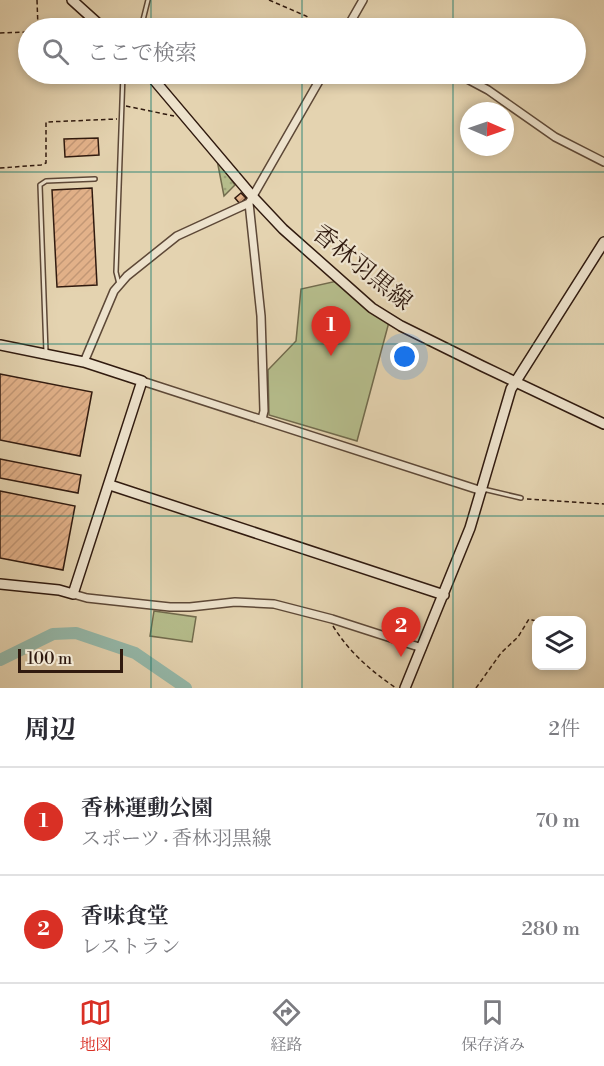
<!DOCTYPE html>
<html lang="ja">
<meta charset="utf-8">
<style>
body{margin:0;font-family:"Libre Bodoni","Noto Serif JP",serif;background:#f7f7f7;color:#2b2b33}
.controls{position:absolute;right:18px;bottom:18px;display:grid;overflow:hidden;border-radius:12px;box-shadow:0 3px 9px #0003}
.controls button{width:54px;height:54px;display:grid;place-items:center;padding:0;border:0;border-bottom:2px solid #e1e1e2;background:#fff;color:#2b2b33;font:30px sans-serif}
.compass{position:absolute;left:460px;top:102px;width:54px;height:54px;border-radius:50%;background:#fff;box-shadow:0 3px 9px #0003;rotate:92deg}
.scale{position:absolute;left:18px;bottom:15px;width:105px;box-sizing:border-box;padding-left:6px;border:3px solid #301a0f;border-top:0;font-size:16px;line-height:21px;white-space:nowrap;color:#301a0f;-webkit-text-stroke:4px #ede2cc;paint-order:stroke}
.you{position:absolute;left:405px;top:357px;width:21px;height:21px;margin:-15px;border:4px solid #fff;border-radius:50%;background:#1a73e8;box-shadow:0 0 0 9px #1a73e833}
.badge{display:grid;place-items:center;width:39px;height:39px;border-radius:50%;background:#d93025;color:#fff;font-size:20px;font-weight:700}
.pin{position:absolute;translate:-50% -50px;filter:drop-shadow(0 2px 3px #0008)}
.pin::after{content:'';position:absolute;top:32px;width:21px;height:18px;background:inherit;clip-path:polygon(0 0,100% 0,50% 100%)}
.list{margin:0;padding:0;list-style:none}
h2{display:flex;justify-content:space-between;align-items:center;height:78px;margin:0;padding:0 24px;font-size:26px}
h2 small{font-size:20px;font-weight:400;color:#7c7c81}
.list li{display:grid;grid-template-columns:39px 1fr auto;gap:18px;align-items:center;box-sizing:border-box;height:108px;padding:0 24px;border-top:2px solid #e1e1e2}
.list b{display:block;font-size:22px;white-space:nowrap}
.list p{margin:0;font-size:20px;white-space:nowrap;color:#7c7c81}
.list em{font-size:20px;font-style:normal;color:#7c7c81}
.icon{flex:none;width:33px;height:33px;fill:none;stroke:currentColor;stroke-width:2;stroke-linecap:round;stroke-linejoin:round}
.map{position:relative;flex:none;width:604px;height:688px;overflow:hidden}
.search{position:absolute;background:#fff;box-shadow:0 3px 9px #0003;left:18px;right:18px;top:18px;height:66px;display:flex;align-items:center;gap:15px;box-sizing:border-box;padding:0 21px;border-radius:33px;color:#7c7c81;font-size:22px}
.sheet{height:294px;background:#fff}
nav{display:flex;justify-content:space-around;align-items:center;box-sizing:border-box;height:84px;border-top:2px solid #e1e1e2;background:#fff;font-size:16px;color:#7c7c81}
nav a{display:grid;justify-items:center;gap:3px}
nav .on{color:#d93025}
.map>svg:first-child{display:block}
.grass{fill:url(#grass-dots);stroke:#726b4d;stroke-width:1.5}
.park{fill:#b5bc8b;stroke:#726b4d;stroke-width:1.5}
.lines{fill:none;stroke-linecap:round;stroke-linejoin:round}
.river{stroke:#95b8a9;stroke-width:12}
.building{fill:url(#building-hatch);stroke:#301a0f;stroke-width:1.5}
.lane-casing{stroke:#5d4837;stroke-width:6}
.street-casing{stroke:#5d4837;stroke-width:10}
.secondary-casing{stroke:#301a0f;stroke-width:12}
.path{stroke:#301a0f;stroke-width:1.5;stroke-dasharray:4.5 3;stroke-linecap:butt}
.lane{stroke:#ede2cc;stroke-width:3}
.street{stroke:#ede2cc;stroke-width:7}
.secondary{stroke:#ede2cc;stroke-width:9}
.grid{fill:none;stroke:#0f766e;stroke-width:1.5;stroke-opacity:0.55}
.labels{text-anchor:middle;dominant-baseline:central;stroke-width:4.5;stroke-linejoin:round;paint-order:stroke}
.street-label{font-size:24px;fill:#301a0f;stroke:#ede2cc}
</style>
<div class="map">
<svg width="604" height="688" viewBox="0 0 604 688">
<defs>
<pattern id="grass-dots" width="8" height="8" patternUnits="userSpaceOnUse" patternTransform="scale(1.5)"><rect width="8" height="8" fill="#b5bc8b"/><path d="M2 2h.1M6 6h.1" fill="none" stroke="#9ca177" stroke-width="1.8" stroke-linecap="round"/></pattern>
<pattern id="building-hatch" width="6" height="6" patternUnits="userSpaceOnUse" patternTransform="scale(1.5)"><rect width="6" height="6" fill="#e3b28a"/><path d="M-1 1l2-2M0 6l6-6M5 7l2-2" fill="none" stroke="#c39876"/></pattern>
</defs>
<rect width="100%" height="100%" fill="#e4d3b0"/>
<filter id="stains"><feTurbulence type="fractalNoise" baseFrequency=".00333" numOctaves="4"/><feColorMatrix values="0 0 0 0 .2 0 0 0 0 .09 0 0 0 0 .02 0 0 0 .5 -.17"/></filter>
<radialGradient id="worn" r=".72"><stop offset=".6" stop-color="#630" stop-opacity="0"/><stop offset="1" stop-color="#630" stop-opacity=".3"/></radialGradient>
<path class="grass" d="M 217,160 L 235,185 L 224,196 Z"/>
<path class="park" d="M 337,281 L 389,322 L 357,441 L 269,415 L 268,370 L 296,341 L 301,289 Z
M 154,611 L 196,617 L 192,642 L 150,636 Z"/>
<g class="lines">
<path class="river" d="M 0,660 L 53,634 L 76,633 L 135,653 L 186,688"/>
</g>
<path class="building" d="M 98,138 L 99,155 L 65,157 L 64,139 Z
M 92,188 L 97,285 L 57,287 L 52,190 Z
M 241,193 L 246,198 L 240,204 L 235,198 Z
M 0,374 L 92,392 L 80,456 L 0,440 Z
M 0,459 L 81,475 L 78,493 L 0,478 Z
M 0,491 L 75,506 L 63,570 L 0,558 Z"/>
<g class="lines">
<g class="lane-casing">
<path id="lane" d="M 141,28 L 148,0
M 119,284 L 116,272 L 123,74
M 46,352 L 40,185 L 46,181 L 95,179
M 483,489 L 521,498"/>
</g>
<g class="street-casing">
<path id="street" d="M 351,22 L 364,28
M 347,28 L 363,0
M 458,74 L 488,90 L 555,137 L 604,162
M 249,203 L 261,316 L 264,411 L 262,419
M 84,362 L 114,291 L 127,276 L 177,236 L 249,203 L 323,74
M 142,381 L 482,491
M 73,594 L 87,598 L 170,607 L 190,607 L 235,602 L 274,604 L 332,619 L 422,648"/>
</g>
<g class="secondary-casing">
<path id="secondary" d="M 72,0 L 103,28
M 149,74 L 253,197 L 283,229 L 372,308 L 401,326 L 482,366 L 604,424
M 0,345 L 84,362 L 142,381 L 73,594 L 59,590 L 0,584
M 110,485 L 444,595
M 405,688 L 470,528 L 511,389 L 604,242"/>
</g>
<path class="path" d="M 37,0 L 38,28
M 269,0 L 306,16 L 324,28
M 0,33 L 28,32
M 126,106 L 174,116
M 0,168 L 41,165 L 46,163 L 46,122 L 117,119
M 527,499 L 604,504
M 333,626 C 349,652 371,671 396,688
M 476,688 L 501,653 L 518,637 L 529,619 L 536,621"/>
<use href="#lane" class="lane"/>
<use href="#street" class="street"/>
<use href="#secondary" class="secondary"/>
</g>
<path class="grid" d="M 151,0 L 151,28M 302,0 L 302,28M 453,0 L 453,28M 151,74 L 151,688M 302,74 L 302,688M 453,74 L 453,688M 0,172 L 604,172M 0,344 L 604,344M 0,516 L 604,516"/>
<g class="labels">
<g class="street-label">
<text transform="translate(362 268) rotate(39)">香林羽黒線</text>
</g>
</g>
<rect width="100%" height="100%" filter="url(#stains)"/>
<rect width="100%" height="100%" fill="url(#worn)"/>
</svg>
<div class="controls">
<button><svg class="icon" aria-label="layers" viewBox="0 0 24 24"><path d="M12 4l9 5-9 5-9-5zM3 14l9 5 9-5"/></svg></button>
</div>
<svg class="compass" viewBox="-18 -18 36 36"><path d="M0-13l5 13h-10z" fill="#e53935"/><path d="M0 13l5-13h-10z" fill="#7c7c81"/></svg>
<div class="scale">100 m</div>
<div class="you"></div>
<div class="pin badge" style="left:331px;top:356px">1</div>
<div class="pin badge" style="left:401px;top:657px">2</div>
<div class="search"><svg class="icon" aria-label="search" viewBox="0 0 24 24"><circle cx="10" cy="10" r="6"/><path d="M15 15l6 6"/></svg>ここで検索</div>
</div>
<section class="sheet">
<h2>周辺<small>2件</small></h2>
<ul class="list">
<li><span class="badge">1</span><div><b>香林運動公園</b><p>スポーツ · 香林羽黒線</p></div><em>70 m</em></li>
<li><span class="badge">2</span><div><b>香味食堂</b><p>レストラン</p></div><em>280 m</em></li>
</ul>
</section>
<nav>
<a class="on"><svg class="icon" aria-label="map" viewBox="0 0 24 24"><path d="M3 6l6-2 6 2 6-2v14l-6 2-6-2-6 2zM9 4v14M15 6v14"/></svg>地図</a>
<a><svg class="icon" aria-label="directions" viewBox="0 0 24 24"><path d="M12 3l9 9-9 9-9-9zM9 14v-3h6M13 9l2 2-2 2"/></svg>経路</a>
<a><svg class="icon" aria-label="saved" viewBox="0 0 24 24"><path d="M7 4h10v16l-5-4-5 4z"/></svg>保存済み</a>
</nav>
